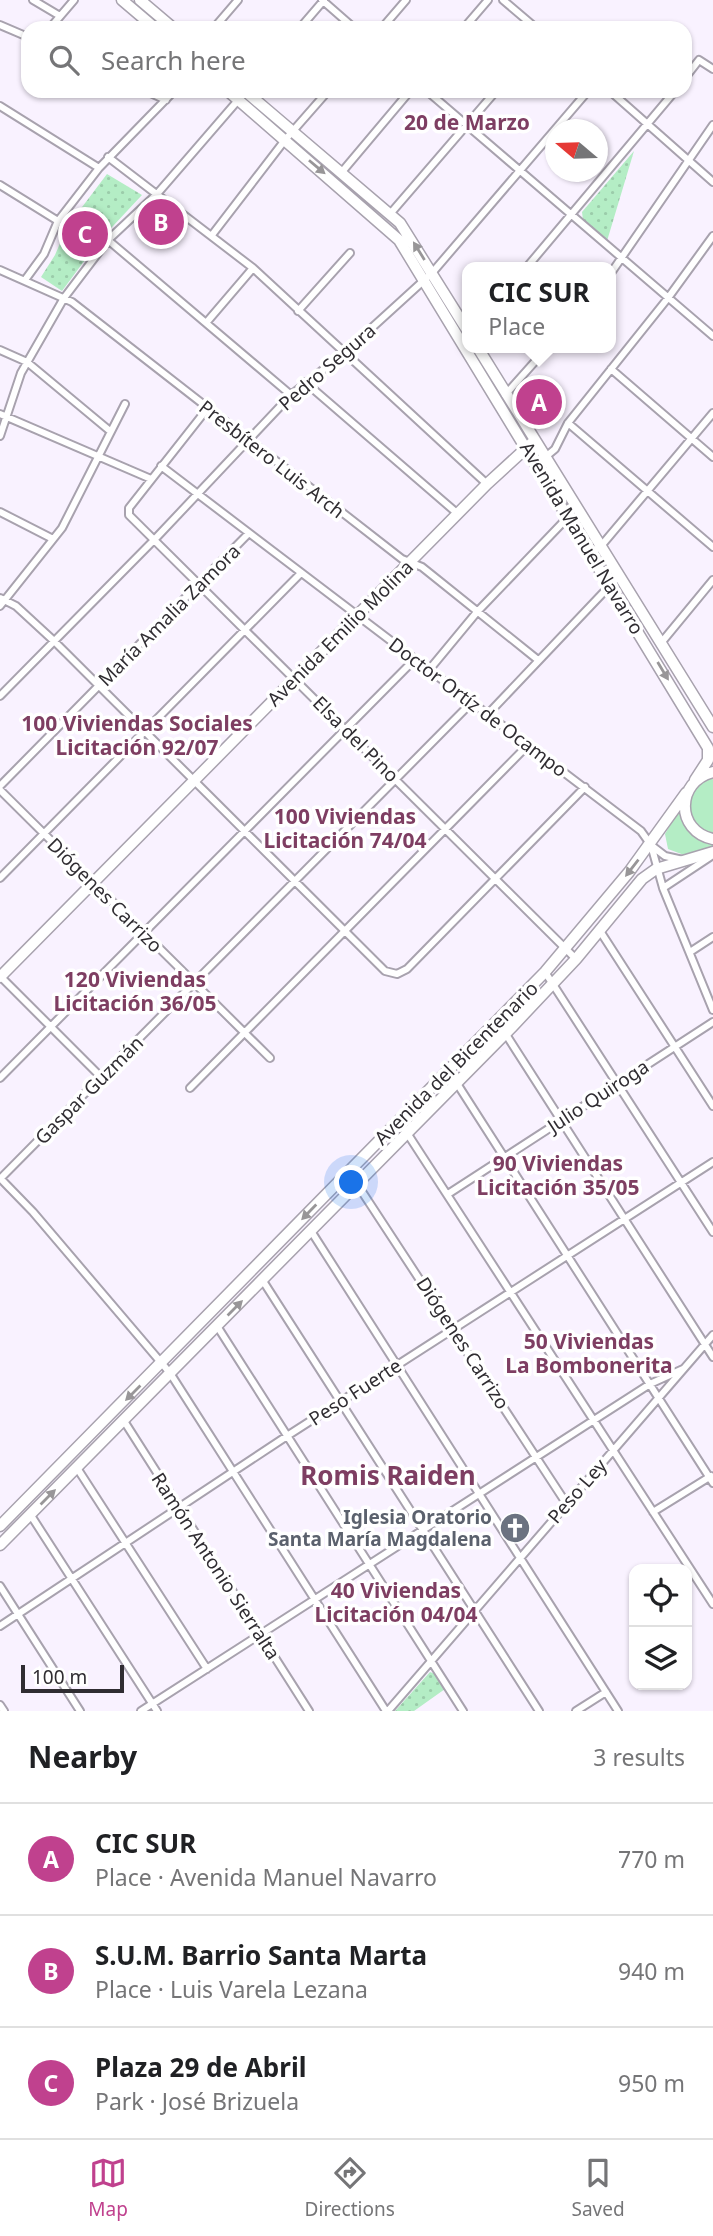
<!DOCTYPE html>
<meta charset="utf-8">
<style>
body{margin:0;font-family:"Noto Sans",sans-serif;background:#f2f2f2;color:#202124}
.controls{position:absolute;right:21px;bottom:21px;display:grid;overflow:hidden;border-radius:14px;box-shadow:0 2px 5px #0004}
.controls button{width:63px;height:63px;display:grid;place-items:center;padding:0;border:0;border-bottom:2px solid #e0e0e0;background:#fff;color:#202124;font:35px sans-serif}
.compass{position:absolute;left:545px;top:119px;width:63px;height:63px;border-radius:50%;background:#fff;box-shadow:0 2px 5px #0004;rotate:289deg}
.scale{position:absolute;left:21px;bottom:18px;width:103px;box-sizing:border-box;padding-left:7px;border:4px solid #302d32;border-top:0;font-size:19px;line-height:24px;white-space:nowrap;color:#302d32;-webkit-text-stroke:5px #fff;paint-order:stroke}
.you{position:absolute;left:352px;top:1183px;width:24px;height:24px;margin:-18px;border:5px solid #fff;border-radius:50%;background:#1a73e8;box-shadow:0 0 0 10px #1a73e833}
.badge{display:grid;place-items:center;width:46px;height:46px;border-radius:50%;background:#c0418e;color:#fff;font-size:23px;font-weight:700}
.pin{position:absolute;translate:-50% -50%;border:4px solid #fff;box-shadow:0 2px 7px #0006}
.popup{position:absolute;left:462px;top:262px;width:154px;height:91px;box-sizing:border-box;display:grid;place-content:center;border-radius:14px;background:#fff;filter:drop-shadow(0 2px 5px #0005);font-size:23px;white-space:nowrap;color:#757577}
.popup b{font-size:26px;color:#202124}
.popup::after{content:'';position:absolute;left:50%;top:100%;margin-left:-14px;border:14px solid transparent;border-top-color:#fff}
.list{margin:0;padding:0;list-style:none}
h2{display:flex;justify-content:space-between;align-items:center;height:91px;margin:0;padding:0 28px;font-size:30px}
h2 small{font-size:23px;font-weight:400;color:#757577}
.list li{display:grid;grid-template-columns:46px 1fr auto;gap:21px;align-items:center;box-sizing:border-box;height:112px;padding:0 28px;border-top:2px solid #e0e0e0}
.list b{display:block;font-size:26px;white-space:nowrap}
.list p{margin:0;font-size:23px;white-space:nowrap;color:#757577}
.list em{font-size:23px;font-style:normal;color:#757577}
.icon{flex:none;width:38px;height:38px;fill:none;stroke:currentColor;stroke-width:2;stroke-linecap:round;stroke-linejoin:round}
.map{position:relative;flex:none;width:713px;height:1711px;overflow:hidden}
.search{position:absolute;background:#fff;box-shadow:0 2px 5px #0004;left:21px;right:21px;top:21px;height:77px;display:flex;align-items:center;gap:18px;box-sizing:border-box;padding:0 24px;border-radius:21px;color:#757577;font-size:26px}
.sheet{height:427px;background:#fff}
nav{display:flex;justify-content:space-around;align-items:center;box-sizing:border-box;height:98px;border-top:2px solid #e0e0e0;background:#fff;font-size:19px;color:#757577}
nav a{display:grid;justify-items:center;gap:4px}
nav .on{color:#c0418e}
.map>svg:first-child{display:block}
.grass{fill:#b4edc5}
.park{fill:url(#park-dots)}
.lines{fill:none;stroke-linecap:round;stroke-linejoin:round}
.street-casing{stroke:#a8a2ae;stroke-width:10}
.secondary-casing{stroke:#a8a2ae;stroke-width:13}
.street{stroke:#fff;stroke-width:6}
.secondary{stroke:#fff;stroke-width:10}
.oneway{fill:#989698}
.labels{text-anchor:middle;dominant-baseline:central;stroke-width:7;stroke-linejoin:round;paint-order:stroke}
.street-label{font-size:19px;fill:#302d32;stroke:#fff}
.worship-label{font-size:19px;font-weight:bold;fill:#5b616d;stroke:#fff;text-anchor:end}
.neighbourhood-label{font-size:21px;font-weight:bold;fill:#7e3e62;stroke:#fff}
.district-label{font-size:26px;font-weight:bold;fill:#7e3e62;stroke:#fff}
</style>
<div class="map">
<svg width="713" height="1711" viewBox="0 0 713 1711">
<defs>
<pattern id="park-dots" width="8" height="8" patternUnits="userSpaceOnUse" patternTransform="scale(1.75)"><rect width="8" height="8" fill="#b4edc5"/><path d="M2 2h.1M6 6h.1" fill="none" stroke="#9bccaa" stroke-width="1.8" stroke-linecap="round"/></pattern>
</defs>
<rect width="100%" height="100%" fill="#f9f2ff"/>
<path class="grass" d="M 713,778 L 713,835 C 683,827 681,784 713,778 Z
M 680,808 L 688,831 L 713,844 L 713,847 L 684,855 L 668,849 L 665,834 Z"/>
<path class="park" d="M 634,151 L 607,241 L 583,220 L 582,212 Z
M 107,174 L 142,195 L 99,241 L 62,291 L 41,277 L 55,255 L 67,227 Z
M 430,1672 L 435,1674 L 445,1689 L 414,1711 L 395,1711 Z"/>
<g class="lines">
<g class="street-casing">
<path id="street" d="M 33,0 L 60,16
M 322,0 L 354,28
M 503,0 L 536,28
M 0,25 L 28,37
M 50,28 L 74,0
M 214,28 L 238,0
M 300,28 L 324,0
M 382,28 L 406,0
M 464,28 L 488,0
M 685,78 L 699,60 L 713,69
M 146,91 L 166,100
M 427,91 L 713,336
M 610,91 L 713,182
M 0,106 L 99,168
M 108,157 L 253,268 L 487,484
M 341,173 L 410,91
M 0,185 L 58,221
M 390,214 L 496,91
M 212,235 L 285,140 L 328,91
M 108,240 L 291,395
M 527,267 L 675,91
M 0,270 L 72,302 L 402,559 L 422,567 L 538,660
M 611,273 L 713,125
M 25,280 L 44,254 L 58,221 L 99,168 L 174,91
M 298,311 L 350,253
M 206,323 L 253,268
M 0,350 L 27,362 L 110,431
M 611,369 L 713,457
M 305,382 L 458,514
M 505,395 L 547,348
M 207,409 L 129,508 L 129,515 L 576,959
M 0,414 L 151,479
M 568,423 L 713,547
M 0,436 L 21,373 L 64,298 L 108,240 L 157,194 L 246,91
M 537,464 L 555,449 L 568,423 L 668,298 L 713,236
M 161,466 L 641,831 L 651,845 L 663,888 L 713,1010
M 0,512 L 53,539
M 591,553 L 601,546 L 713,413
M 0,598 L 16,606 L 54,641 L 385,971 L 397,974 L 407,969 L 585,787
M 0,606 L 62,528 L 125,404
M 661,643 L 713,580
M 429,670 L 477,612 L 569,516
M 0,696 L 155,539 L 291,395 L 343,354 L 432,273 L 588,91
M 488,714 L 619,576
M 0,786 L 249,533
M 0,790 L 270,1058
M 652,846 L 665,856 L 683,860
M 0,878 L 301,573
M 663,888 L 713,855
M 600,931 L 713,1106
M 690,952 L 713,937
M 545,972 L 713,1232
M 0,976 L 102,1078
M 505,1033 L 713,1357
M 0,1078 L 415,659
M 456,1082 L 713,1483
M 190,1088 L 529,744
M 407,1133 L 713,1604
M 0,1178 L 33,1212 L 170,1373 L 386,1711
M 0,1179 L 472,702
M 357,1184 L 566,1503
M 448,1194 L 713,1022
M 311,1231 L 618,1711
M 263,1281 L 539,1711
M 217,1326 L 463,1711
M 124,1421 L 309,1711
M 77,1468 L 207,1669
M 653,1512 L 711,1476
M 30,1514 L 157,1711
M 0,1586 L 80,1711
M 0,1626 L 287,1436 L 713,1162
M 0,1705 L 4,1711
M 141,1711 L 650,1384 L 683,1369
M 388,1711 L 713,1335
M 576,1711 L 606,1692"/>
</g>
<g class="secondary-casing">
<path id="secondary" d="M 122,0 L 155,28
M 140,0 L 173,28
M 228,91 L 399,240 L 708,748 L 708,760 L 695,780
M 245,91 L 400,223 L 467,330
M 478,348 L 713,727
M 713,772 C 676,781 675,831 713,839
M 0,977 L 487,484 L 535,440
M 0,1526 L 545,972 L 629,872 L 686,793
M 0,1545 L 511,1028 L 576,959 L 642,879 L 656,869 L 713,852"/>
</g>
<use href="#street" class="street"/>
<use href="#secondary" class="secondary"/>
</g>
<defs><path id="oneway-solid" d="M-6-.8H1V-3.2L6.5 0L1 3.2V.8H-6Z" transform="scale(1.75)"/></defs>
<g class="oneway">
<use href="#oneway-solid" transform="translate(317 167) rotate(40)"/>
<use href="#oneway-solid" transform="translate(419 251) rotate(-122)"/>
<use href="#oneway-solid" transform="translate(663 671) rotate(59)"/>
<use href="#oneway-solid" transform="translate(632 868) rotate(128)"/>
<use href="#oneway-solid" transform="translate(309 1212) rotate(134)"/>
<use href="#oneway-solid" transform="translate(235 1308) rotate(-45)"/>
<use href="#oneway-solid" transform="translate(133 1393) rotate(135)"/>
<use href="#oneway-solid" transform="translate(48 1497) rotate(-45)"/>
</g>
<defs>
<g id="church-disc" transform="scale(1.575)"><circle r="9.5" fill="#6b7280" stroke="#fff"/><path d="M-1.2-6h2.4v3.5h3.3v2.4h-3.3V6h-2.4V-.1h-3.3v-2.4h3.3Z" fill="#fff"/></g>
</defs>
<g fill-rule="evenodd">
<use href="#church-disc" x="515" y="1528"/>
</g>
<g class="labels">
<g class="street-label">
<text transform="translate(327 367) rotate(-41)">Pedro Segura</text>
<text transform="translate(272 459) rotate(38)">Presbítero Luis Arch</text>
<text transform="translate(582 538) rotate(59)">Avenida Manuel Navarro</text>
<text transform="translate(169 615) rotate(-45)">María Amalia Zamora</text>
<text transform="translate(340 633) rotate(-45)">Avenida Emilio Molina</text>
<text transform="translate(478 707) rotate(37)">Doctor Ortíz de Ocampo</text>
<text transform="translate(356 739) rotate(45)">Elsa del Pino</text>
<text transform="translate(105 895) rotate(45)">Diógenes Carrizo</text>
<text transform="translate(456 1063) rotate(-45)">Avenida del Bicentenario</text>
<text transform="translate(89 1090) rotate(-45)">Gaspar Guzmán</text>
<text transform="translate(598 1096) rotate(-33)">Julio Quiroga</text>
<text transform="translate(463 1343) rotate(57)">Diógenes Carrizo</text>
<text transform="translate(355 1392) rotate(-33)">Peso Fuerte</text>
<text transform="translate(577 1491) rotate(-49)">Peso Ley</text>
<text transform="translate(216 1566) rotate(57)">Ramón Antonio Sierralta</text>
</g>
<g class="worship-label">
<text x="492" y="1517">Iglesia Oratorio<tspan x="492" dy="22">Santa María Magdalena</tspan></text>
</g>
<g class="neighbourhood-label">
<text x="467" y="122">20 de Marzo</text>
<text x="137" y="723">100 Viviendas Sociales<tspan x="137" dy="24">Licitación 92/07</tspan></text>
<text x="345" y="816">100 Viviendas<tspan x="345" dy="24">Licitación 74/04</tspan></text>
<text x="135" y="979">120 Viviendas<tspan x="135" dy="24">Licitación 36/05</tspan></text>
<text x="558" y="1163">90 Viviendas<tspan x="558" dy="24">Licitación 35/05</tspan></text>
<text x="589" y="1341">50 Viviendas<tspan x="589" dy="24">La Bombonerita</tspan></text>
<text x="396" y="1590">40 Viviendas<tspan x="396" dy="24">Licitación 04/04</tspan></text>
</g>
<g class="district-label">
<text x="388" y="1475">Romis Raiden</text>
</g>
</g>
</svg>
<div class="controls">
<button><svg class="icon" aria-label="locate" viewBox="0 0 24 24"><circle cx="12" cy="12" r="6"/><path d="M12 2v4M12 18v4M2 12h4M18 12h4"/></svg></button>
<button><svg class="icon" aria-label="layers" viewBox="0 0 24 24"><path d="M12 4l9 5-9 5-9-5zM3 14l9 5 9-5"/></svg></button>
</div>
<svg class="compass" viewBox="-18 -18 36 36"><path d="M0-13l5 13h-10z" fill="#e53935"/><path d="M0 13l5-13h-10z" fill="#757577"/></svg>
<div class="scale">100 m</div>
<div class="you"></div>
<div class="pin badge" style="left:539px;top:402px">A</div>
<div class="popup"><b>CIC SUR</b>Place</div>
<div class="pin badge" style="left:161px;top:222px">B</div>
<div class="pin badge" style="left:85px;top:234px">C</div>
<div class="search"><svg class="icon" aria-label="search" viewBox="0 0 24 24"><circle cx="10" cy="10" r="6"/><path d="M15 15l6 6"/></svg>Search here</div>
</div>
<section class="sheet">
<h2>Nearby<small>3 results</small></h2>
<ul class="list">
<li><span class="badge">A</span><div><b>CIC SUR</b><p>Place · Avenida Manuel Navarro</p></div><em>770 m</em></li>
<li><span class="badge">B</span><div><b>S.U.M. Barrio Santa Marta</b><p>Place · Luis Varela Lezana</p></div><em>940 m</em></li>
<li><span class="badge">C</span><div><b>Plaza 29 de Abril</b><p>Park · José Brizuela</p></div><em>950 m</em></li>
</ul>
</section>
<nav>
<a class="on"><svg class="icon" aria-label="map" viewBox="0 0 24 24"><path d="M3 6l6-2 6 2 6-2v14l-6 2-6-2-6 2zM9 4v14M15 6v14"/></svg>Map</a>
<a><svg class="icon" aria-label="directions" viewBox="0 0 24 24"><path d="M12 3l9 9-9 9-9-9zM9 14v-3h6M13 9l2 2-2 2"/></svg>Directions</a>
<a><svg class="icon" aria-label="saved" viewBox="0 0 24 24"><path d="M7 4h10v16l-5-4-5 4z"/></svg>Saved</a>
</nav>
